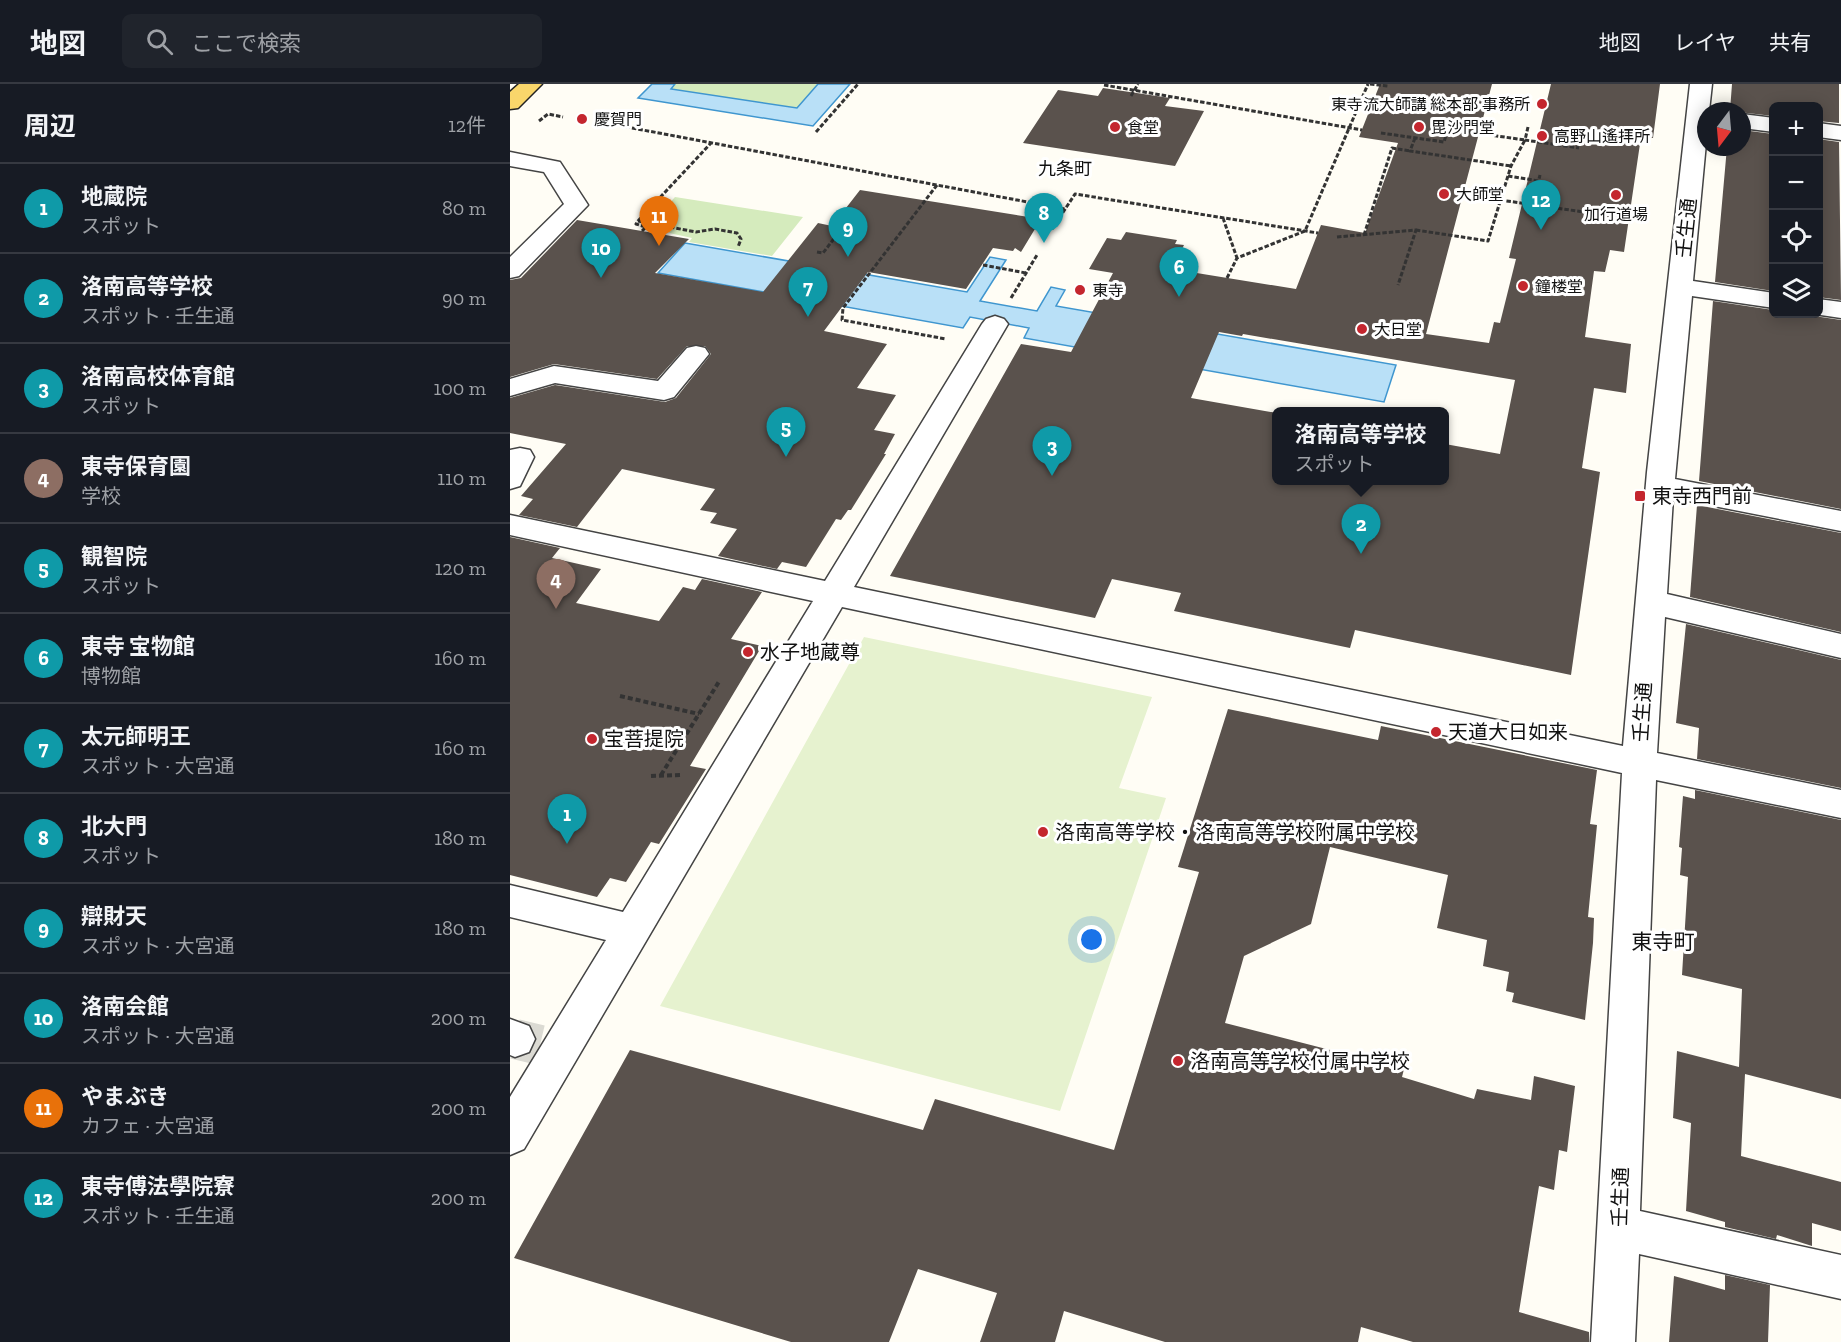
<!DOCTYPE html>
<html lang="ja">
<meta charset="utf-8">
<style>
body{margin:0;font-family:"Zilla Slab","Noto Sans JP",serif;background:#20242c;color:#f1f3f6}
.controls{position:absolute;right:18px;top:18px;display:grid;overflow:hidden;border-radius:9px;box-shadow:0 3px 15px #0003}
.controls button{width:54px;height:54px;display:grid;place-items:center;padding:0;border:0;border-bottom:2px solid #363941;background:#171b24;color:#f1f3f6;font:30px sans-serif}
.compass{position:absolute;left:1187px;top:18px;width:54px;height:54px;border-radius:50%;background:#171b24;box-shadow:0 3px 15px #0003;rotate:196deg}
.you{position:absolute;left:582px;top:856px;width:21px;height:21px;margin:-15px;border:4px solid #fff;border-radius:50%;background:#1a73e8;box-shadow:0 0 0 9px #1a73e833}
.badge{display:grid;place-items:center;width:39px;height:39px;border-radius:50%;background:#1a73e8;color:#fff;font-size:20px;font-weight:700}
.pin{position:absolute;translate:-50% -50px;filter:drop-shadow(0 2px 3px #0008)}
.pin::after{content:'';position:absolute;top:32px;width:21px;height:18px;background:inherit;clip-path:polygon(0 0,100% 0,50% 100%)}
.popup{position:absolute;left:762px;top:323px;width:177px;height:78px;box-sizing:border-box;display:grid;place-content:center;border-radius:9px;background:#171b24;filter:drop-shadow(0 2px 4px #0005);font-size:20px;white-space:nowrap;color:#9ea1a6}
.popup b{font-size:22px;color:#f1f3f6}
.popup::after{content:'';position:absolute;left:50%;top:100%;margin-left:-12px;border:12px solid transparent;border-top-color:#171b24}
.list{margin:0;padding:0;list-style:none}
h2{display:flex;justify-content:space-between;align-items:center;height:78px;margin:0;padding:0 24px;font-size:26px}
h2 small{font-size:20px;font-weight:400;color:#9ea1a6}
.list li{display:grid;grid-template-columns:39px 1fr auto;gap:18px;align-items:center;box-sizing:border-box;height:90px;padding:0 24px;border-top:2px solid #363941}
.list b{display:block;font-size:22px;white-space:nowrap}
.list p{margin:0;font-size:20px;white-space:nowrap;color:#9ea1a6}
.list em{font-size:20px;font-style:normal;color:#9ea1a6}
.icon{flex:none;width:33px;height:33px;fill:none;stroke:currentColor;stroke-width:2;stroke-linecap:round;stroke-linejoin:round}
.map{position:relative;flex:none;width:1331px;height:1258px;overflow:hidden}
header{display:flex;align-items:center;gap:36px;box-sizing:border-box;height:84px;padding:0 30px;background:#171b24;border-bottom:2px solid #363941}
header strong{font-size:28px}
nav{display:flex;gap:33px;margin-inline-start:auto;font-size:21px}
.search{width:420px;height:54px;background:#20242c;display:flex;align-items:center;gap:15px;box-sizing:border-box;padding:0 21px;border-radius:9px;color:#9ea1a6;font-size:22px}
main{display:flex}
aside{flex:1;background:#171b24}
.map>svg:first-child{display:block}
.green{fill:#d5ebbd}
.pitch{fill:#e6f2cf}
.water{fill:#b9e0f7;stroke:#3f96cf;stroke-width:1.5}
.building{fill:#5a524d;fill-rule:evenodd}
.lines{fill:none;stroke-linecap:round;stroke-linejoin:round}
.minor-tunnel{stroke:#dbdad3;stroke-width:40;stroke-dasharray:40 20;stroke-linecap:butt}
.minor-casing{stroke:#444;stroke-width:3}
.major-casing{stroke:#222;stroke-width:3}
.path-far1{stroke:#333;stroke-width:3;stroke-dasharray:4.5 2;stroke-linecap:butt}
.path{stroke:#333;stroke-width:4;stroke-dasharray:5 3;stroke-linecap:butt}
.minor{fill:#fff;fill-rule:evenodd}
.major{fill:#f9d66b;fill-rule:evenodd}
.poi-dot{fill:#c4262e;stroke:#fff;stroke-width:2}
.labels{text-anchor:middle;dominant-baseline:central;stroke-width:6;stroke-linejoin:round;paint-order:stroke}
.far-poi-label{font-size:16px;fill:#111;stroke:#fff;text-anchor:start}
.far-neighbourhood-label{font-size:18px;fill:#111;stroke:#fff}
.street-label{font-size:20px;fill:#111;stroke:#fff}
.poi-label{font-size:20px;fill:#111;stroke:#fff;text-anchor:start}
.neighbourhood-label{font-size:21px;fill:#111;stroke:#fff}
</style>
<header>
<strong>地図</strong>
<div class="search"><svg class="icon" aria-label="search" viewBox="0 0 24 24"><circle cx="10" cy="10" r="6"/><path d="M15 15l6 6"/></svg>ここで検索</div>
<nav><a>地図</a><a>レイヤ</a><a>共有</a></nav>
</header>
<main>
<aside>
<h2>周辺<small>12件</small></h2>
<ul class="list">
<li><span class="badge" style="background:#0f9aa8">1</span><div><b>地蔵院</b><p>スポット</p></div><em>80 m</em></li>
<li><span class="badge" style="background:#0f9aa8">2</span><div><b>洛南高等学校</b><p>スポット · 壬生通</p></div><em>90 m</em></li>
<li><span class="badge" style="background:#0f9aa8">3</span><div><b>洛南高校体育館</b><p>スポット</p></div><em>100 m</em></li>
<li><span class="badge" style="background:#8d6e63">4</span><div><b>東寺保育園</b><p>学校</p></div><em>110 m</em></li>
<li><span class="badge" style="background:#0f9aa8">5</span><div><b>観智院</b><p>スポット</p></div><em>120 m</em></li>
<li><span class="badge" style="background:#0f9aa8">6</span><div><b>東寺 宝物館</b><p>博物館</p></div><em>160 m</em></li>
<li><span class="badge" style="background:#0f9aa8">7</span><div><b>太元師明王</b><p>スポット · 大宮通</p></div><em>160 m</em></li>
<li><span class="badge" style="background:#0f9aa8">8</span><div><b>北大門</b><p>スポット</p></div><em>180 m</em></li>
<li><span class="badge" style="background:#0f9aa8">9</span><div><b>辯財天</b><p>スポット · 大宮通</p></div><em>180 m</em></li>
<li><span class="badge" style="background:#0f9aa8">10</span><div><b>洛南会館</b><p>スポット · 大宮通</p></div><em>200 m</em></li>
<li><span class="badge" style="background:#e8710a">11</span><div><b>やまぶき</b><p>カフェ · 大宮通</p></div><em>200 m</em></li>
<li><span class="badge" style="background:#0f9aa8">12</span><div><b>東寺傅法學院寮</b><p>スポット · 壬生通</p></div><em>200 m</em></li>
</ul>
</aside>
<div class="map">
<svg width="1331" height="1258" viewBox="0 0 1331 1258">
<rect width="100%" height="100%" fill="#fffdf5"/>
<path class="green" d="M 165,0 L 308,0 L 287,24 L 160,5 Z
M 165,113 L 293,133 L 262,172 L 179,158 L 182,154 L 159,149 L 162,145 L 140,141 Z"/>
<path class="pitch" d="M 354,553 L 642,613 L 609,704 L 656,714 L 550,1027 L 150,922 Z"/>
<path class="water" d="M 142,0 L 165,0 L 161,5 L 287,24 L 308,0 L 340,0 L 303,42 L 128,14 Z
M 175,159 L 457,208 L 480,173 L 496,176 L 470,217 L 527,227 L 541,203 L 555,206 L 546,222 L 886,281 L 874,318 L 514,254 L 519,244 L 460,233 L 453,244 L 148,189 Z"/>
<path class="building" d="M 870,0 L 982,0 L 916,250 L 979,259 L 984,238 L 990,239 L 1006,175 L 999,174 L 1041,0 L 1150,0 L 1143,54 L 1131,53 L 1114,168 L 1100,166 L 1095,188 L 1084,187 L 1075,253 L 1121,260 L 1116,309 L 1084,304 L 1072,384 L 1090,388 L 1061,591 L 845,546 L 840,564 L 664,527 L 671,509 L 602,495 L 585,534 L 380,492 L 511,260 L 561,268 L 603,189 L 579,185 L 597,154 L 611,156 L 616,148 L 667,156 L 665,160 L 674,161 L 662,185 L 786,205 L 811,141 L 855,149 L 888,59 L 849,53 ZM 709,248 L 732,252 L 733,250 L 1005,296 L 990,370 L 935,360 L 935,396 L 767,396 L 767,329 L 681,314 Z
M 1222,0 L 1329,0 L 1329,39 L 1308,37 L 1308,22 L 1263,22 L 1263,32 L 1220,27 Z
M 593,4 L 660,14 L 655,22 L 694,27 L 665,82 L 513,59 L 548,6 L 588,12 Z
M 1232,46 L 1263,50 L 1263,207 L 1205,198 L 1217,63 L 1232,63 Z
M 1308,55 L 1329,58 L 1331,216 L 1308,213 Z
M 350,106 L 531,135 L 511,168 L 505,164 L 503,167 L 483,164 L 456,205 L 358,188 L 314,247 L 377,260 L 347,304 L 386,311 L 364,346 L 385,350 L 374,370 L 376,370 L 341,426 L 338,426 L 331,436 L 326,435 L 296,483 L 272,478 L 267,485 L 208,472 L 227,445 L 200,439 L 207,429 L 190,426 L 205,405 L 112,385 L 67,443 L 9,431 L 23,415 L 11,412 L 56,360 L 0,349 L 0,314 L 45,301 L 155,318 L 166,314 L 201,270 L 195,262 L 177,262 L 147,295 L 44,280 L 0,293 L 0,196 L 11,194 L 67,136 L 179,155 L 145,189 L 253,208 L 308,139 L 322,142 Z
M 1203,217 L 1263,226 L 1263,230 L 1302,230 L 1304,232 L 1331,236 L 1331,425 L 1189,397 Z
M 1187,421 L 1331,449 L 1331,548 L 1180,513 Z
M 0,453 L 50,464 L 42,474 L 91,485 L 66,519 L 149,537 L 173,503 L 185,506 L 192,495 L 252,508 L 221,555 L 252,562 L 180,682 L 196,685 L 149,760 L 141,758 L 116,798 L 100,794 L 87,813 L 0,791 Z
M 1176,540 L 1331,576 L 1331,704 L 1187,675 L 1189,644 L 1166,639 Z
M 718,625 L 868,656 L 871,642 L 1087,686 L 1080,740 L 1087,741 L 1078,833 L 1084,834 L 1083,859 L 1075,936 L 1002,918 L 1004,909 L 996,907 L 999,888 L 973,882 L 977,856 L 927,844 L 938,791 L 820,763 L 801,840 L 734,872 L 715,939 L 894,985 L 892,993 L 964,1015 L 967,1005 L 1021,1016 L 1024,992 L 1065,1002 L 1057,1068 L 1049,1066 L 1044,1106 L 1029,1102 L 1009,1228 L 1079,1248 L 1079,1258 L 903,1258 L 851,1243 L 848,1258 L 655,1258 L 554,1227 L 545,1258 L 470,1258 L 487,1209 L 408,1185 L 379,1258 L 281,1258 L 4,1174 L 120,966 L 413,1046 L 425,1015 L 604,1066 L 689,788 L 668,783 Z
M 1185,706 L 1331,736 L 1331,1015 L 1235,990 L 1231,1072 L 1331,1098 L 1331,1147 L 1302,1139 L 1302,1162 L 1267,1151 L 1266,1155 L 1215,1143 L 1215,1138 L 1176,1127 L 1181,1039 L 1163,1034 L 1167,967 L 1229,983 L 1232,905 L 1172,891 L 1178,793 L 1170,791 L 1172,764 L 1169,763 L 1173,712 L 1185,715 Z
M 1215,1191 L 1260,1201 L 1258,1258 L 1159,1258 L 1164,1192 L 1215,1206 Z"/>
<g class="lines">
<path class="minor-tunnel" d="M 5,955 L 30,961"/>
<g class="minor-casing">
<path id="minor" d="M 1180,0 L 1202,0 L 1199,27 L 1196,27 L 1196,59 L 1183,197 L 1264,209 L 1264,224 L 1182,212 L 1165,395 L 1331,427 L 1331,447 L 1163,414 L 1157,510 L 1331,550 L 1331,574 L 1155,533 L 1147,669 L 1331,706 L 1331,734 L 1146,696 L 1130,1127 L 1331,1171 L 1331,1215 L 1129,1170 L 1125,1258 L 1081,1258 L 1112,689 L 332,523 L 14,1065 L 0,1071 L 0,1013 L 96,856 L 0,833 L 0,801 L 113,828 L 303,517 L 0,451 L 0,431 L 315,497 L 472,240 L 476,235 L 485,232 L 494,235 L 498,240 L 344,503 L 1113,662 L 1137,388 Z
M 1232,30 L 1264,34 L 1264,48 L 1232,44 Z
M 1308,39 L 1331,42 L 1331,56 L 1308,53 Z
M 0,68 L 50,78 L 78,121 L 9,192 L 0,194 L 0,173 L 54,120 L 34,88 L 0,82 Z
M 1308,215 L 1331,218 L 1331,234 L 1304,230 L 1308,230 Z
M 186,262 L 195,264 L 199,270 L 164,313 L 154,316 L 45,299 L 0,312 L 0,295 L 44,282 L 148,297 L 177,264 Z
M 10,364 L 20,366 L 24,373 L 10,402 L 0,405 L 0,366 Z
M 0,935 L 19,942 L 25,955 L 19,968 L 5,973 L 0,971 Z"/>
</g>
<g class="major-casing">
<path id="major" d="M 9,0 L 32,0 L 8,24 L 0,25 L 0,8 Z"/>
</g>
<path class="path-far1" d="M 860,0 L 878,2
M 594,1 L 852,46
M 621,12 L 628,0
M 29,37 L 38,30 L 53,33
M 90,38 L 555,125
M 1018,43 L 1015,56 L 1069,64
M 306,48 L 348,0
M 871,49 L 934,58 L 938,45 L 1015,56 L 1001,82 L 978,157 L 906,146
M 905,54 L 900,67 L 1001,82
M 998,92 L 1029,97
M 427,101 L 333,224 L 332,236 L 436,255
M 990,116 L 1095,131
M 1023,120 L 1030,91
M 713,134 L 727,174
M 128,137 L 186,148 L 205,145 L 227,149 L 231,155 L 228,163
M 542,145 L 565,110 L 808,149
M 132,147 L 136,143 L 126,140 L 128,137 L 201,59
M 854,151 L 882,64 L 900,67
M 827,153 L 906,146 L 888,201
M 307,168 L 313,169 L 326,152
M 473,181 L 516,189
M 717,194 L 727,174 L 795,147 L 858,0
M 501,214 L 527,171"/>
<path class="path" d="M 110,612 L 189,630
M 151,691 L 210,596
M 141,692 L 172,691"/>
<use href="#minor" class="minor"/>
<use href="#major" class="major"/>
</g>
<g class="poi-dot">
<circle cx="1032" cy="20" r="6"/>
<circle cx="72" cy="35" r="6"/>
<circle cx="605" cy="43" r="6"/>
<circle cx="909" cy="43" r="6"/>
<circle cx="1032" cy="52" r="6"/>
<circle cx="934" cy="110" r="6"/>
<circle cx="1106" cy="111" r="6"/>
<circle cx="1013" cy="202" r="6"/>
<circle cx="570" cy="206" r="6"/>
<circle cx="852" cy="245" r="6"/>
<rect x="1124" y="406" width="12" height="12" rx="3"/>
<circle cx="238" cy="568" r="6"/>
<circle cx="926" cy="648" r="6"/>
<circle cx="82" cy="655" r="6"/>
<circle cx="533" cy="748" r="6"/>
<circle cx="668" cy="977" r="6"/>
</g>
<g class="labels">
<g class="far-poi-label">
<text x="1020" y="20" text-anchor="end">東寺流大師講 総本部 事務所</text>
<text x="84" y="35">慶賀門</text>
<text x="617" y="43">食堂</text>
<text x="921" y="43">毘沙門堂</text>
<text x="1044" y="52">高野山遙拝所</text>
<text x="946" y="110">大師堂</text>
<text x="1106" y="130" text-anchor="middle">加行道場</text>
<text x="1025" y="202">鐘楼堂</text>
<text x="582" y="206">東寺</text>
<text x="864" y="245">大日堂</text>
</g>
<g class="far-neighbourhood-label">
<text x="555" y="85">九条町</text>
</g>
<g class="street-label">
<text transform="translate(1176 144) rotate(-84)">壬生通</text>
<text transform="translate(1132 628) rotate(-86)">壬生通</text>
<text transform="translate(1110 1113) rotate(-88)">壬生通</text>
</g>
<g class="poi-label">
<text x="1142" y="412">東寺西門前</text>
<text x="250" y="568">水子地蔵尊</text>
<text x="938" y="648">天道大日如来</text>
<text x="94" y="655">宝菩提院</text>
<text x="545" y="748">洛南高等学校・洛南高等学校附属中学校</text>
<text x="680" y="977">洛南高等学校付属中学校</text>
</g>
<g class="neighbourhood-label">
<text x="1153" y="857">東寺町</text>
</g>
</g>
</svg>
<div class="controls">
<button>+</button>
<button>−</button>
<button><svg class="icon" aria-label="locate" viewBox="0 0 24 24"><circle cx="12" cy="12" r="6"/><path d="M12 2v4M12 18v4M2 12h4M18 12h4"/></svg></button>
<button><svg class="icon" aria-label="layers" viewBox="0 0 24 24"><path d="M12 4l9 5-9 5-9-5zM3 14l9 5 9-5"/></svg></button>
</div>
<svg class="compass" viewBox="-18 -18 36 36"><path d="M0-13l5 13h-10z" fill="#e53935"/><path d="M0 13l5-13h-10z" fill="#9ea1a6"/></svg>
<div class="you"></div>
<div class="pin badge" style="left:57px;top:760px;background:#0f9aa8">1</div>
<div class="pin badge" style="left:851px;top:470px;background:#0f9aa8">2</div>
<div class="popup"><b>洛南高等学校</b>スポット</div>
<div class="pin badge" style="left:542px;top:392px;background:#0f9aa8">3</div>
<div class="pin badge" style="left:46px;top:525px;background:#8d6e63">4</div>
<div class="pin badge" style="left:276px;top:373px;background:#0f9aa8">5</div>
<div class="pin badge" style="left:669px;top:213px;background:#0f9aa8">6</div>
<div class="pin badge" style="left:298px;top:233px;background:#0f9aa8">7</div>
<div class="pin badge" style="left:534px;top:159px;background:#0f9aa8">8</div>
<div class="pin badge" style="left:338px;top:173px;background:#0f9aa8">9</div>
<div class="pin badge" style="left:91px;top:194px;background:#0f9aa8">10</div>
<div class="pin badge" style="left:149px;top:162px;background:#e8710a">11</div>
<div class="pin badge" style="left:1031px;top:146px;background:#0f9aa8">12</div>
</div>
</main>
